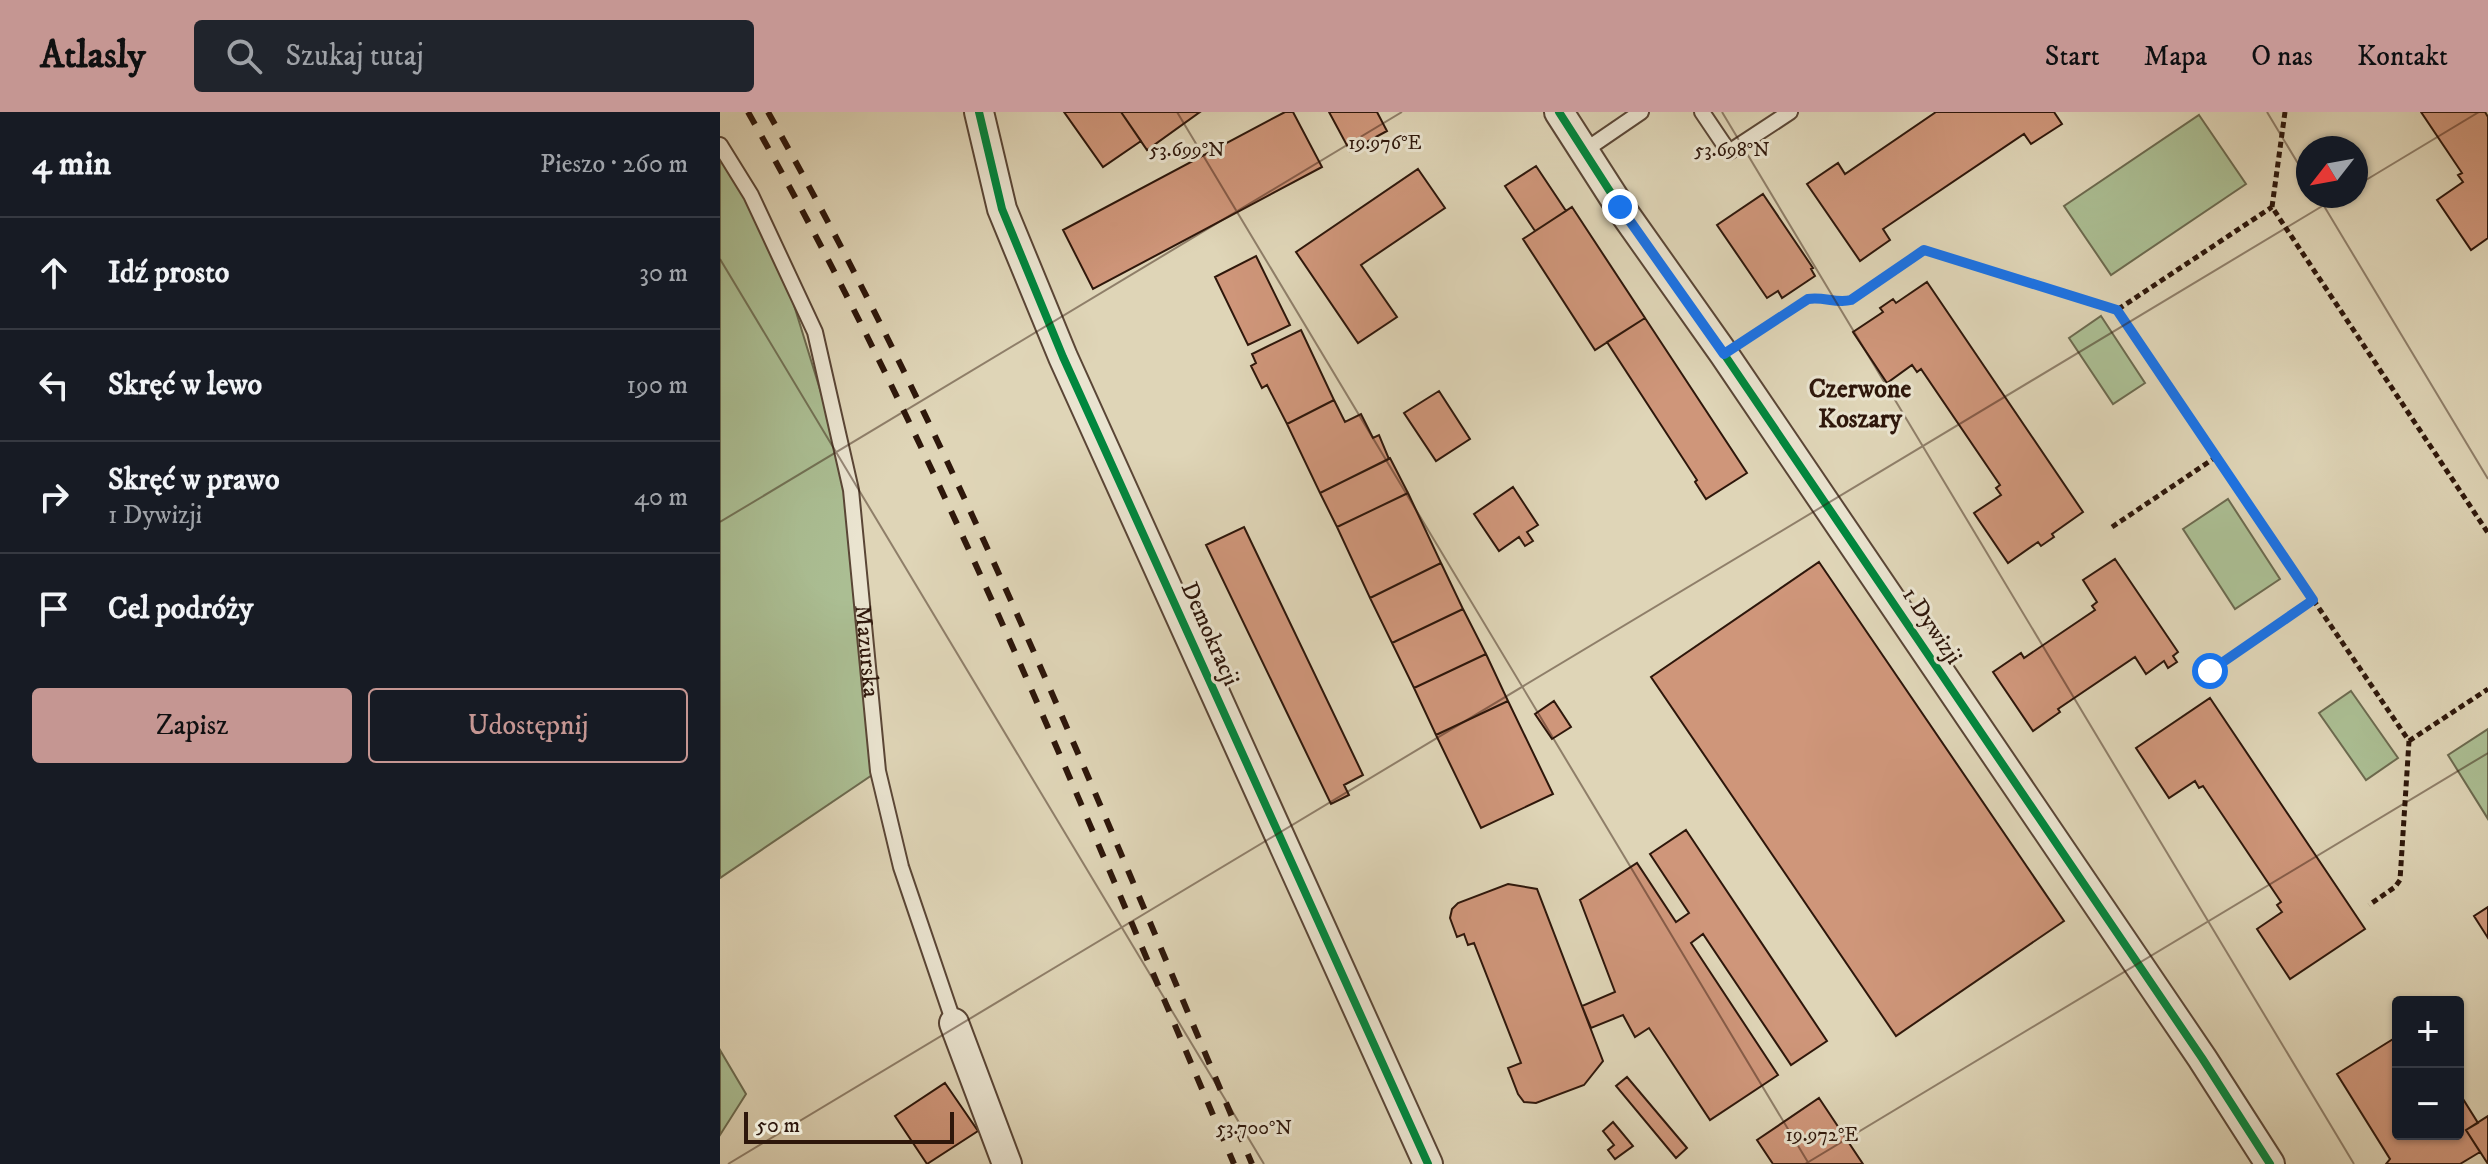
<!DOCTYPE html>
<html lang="pl">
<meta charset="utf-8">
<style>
body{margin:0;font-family:"IM FELL DW Pica",serif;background:#20242c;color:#f1f3f6}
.controls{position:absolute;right:24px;bottom:24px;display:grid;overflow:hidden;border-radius:8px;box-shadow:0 2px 6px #0004}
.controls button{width:72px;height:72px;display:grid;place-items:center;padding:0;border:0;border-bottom:2px solid #363941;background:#171b24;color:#f1f3f6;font:40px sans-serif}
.compass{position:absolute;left:1576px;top:24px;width:72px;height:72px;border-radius:50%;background:#171b24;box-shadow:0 2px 6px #0004;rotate:239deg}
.scale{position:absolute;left:24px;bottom:20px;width:210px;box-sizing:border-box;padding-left:8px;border:4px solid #2e170b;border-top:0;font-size:22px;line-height:28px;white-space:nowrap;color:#2e170b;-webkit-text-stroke:6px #eae4d0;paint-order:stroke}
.stop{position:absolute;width:24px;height:24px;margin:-18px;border:6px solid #1a73e8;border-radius:50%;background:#fff}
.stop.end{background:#1a73e8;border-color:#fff;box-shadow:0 2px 8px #0008}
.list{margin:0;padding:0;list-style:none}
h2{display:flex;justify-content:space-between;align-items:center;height:104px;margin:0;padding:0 32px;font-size:34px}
h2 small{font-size:26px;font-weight:400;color:#9ea1a6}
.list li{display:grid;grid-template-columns:52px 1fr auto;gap:24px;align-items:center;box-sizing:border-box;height:112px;padding:0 32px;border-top:2px solid #363941}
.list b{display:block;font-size:30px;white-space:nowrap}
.list p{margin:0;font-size:26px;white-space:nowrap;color:#9ea1a6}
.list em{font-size:26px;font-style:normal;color:#9ea1a6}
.actions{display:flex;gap:16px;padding:24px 32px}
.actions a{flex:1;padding:18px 0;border:2px solid #c59692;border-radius:8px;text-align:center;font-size:28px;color:#c59692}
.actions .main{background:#c59692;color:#111}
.icon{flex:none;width:44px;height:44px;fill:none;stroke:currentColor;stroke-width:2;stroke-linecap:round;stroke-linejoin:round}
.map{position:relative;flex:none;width:1768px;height:1052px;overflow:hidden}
header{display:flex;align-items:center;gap:48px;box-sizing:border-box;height:112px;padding:0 40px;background:#c59692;color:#111}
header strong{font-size:38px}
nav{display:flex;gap:44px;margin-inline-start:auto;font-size:28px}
.search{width:560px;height:72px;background:#20242c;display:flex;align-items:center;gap:20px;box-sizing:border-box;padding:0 28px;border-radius:8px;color:#9ea1a6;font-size:30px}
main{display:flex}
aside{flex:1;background:#171b24}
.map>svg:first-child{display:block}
.green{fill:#abbe93;stroke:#6c6a4f;stroke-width:2}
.building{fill:#cf967a;stroke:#2e170b;stroke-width:2}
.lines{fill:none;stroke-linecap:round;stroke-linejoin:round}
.lane-casing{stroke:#5a4636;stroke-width:18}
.street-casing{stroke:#5a4636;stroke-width:32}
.path{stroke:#2e170b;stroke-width:5;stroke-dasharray:6 4;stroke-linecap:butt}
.lane{stroke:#eae4d0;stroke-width:14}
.street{stroke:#eae4d0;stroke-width:28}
.rail{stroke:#2e170b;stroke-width:6;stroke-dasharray:14 14;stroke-linecap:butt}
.cycleway-casing{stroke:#eae4d0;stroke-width:13}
.cycleway{stroke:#00873e;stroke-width:8}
.route{stroke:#1a73e8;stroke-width:10}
.ticks{fill:none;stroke:#2e170b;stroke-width:2;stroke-opacity:0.45}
.labels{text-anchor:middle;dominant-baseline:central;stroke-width:6;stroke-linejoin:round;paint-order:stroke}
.street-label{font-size:24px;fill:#2e170b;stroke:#eae4d0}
.neighbourhood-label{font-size:26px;font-weight:bold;fill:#2e170b;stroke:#eae4d0}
.ticks-label{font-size:20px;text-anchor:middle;fill:#2e170b;stroke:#eae4d0;stroke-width:6;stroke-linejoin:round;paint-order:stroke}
</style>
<header>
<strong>Atlasly</strong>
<div class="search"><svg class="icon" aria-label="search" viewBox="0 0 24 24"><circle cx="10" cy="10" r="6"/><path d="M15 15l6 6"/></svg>Szukaj tutaj</div>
<nav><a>Start</a><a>Mapa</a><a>O nas</a><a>Kontakt</a></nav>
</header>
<main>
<aside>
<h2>4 min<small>Pieszo · 260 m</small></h2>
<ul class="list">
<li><svg class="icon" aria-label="ahead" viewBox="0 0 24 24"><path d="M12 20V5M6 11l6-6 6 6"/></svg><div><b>Idź prosto</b></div><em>30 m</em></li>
<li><svg class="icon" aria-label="left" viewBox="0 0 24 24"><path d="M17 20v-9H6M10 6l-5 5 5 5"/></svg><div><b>Skręć w lewo</b></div><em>190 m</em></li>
<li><svg class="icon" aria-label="right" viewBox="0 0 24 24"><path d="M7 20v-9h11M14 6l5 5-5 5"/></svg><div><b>Skręć w prawo</b><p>1 Dywizji</p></div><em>40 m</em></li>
<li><svg class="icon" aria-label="arrive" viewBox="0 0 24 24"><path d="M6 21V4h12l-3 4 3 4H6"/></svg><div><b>Cel podróży</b></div></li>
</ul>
<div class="actions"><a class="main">Zapisz</a><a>Udostępnij</a></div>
</aside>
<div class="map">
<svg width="1768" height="1052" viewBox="0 0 1768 1052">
<rect width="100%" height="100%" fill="#dfd5b7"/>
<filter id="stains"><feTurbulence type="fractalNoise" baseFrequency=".0025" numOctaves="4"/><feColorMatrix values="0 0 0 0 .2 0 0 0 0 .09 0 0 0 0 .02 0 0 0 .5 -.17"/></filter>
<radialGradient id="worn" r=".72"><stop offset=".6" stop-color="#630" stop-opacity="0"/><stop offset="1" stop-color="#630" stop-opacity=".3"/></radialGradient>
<path class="green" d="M 1479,3 L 1526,72 L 1391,163 L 1344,94 Z
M 0,42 L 57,138 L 131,378 L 158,659 L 0,766 Z
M 1381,204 L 1425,271 L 1393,292 L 1349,226 Z
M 1508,387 L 1560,467 L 1515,497 L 1463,417 Z
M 1631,579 L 1678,646 L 1646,668 L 1599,601 Z
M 1768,617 L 1768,707 L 1728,643 Z
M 0,938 L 26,982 L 0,1023 Z"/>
<path class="building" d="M 344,0 L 401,0 L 421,29 L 383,55 Z
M 401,0 L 480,0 L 427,38 Z
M 565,0 L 573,0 L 602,55 L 373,177 L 343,118 Z
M 609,0 L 657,0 L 667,19 L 630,39 Z
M 1216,0 L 1334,0 L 1342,12 L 1311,32 L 1304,22 L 1163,117 L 1170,128 L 1140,149 L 1087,72 L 1118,51 L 1125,62 Z
M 1701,0 L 1765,0 L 1768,5 L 1768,126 L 1751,138 L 1717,88 L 1743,70 L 1738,63 L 1742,61 Z
M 816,54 L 846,99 L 815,119 L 785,74 Z
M 698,57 L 725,96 L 641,153 L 677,205 L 638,231 L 576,140 Z
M 1043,82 L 1093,156 L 1091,157 L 1095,164 L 1062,186 L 1058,179 L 1047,186 L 997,113 Z
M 852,95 L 925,206 L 875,238 L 803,127 Z
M 536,144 L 570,213 L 528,233 L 495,165 Z
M 1207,170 L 1363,400 L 1332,422 L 1334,425 L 1321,434 L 1318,430 L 1288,451 L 1254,401 L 1281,383 L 1276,376 L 1280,373 L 1201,257 L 1197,260 L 1192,253 L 1167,271 L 1133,220 L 1163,200 L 1160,196 L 1173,187 L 1176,191 Z
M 925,206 L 1027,361 L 986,387 L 975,370 L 977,368 L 887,230 Z
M 581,218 L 614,288 L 567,312 L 547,273 L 542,276 L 531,254 L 536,251 L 532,242 Z
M 719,279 L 750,327 L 716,349 L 684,301 Z
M 614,288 L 625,310 L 641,302 L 653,326 L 659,323 L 669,347 L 600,381 L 567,312 Z
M 670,346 L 688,381 L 617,415 L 600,381 Z
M 793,375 L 818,413 L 807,420 L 813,429 L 805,434 L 799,425 L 779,439 L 754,402 Z
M 688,381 L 721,451 L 650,486 L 617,415 Z
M 524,415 L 643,663 L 624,673 L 629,683 L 611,692 L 486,433 Z
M 1395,447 L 1458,540 L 1453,544 L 1457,550 L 1448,556 L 1444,549 L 1426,562 L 1415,545 L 1338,597 L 1340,600 L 1313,619 L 1273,560 L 1301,541 L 1304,546 L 1375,498 L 1372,494 L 1377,490 L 1363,468 Z
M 1099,450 L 1344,809 L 1176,924 L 931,565 Z
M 721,451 L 743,497 L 672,531 L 650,486 Z
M 743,497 L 766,542 L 694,576 L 672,531 Z
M 766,542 L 788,589 L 716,623 L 694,576 Z
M 1490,586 L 1645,817 L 1570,867 L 1537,817 L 1562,800 L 1557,793 L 1561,790 L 1483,674 L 1479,676 L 1475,669 L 1449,686 L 1416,636 Z
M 788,589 L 833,682 L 761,716 L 716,623 Z
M 834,589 L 851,615 L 832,627 L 815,602 Z
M 966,718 L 1107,929 L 1071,953 L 983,822 L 971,831 L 1058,963 L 990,1008 L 929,916 L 915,925 L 903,903 L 871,916 L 862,894 L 895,880 L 860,788 L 917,751 L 956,810 L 969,801 L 930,742 Z
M 788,772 L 817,777 L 883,949 L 864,973 L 816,991 L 804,990 L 798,982 L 788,956 L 801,951 L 754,831 L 748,833 L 744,822 L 737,825 L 730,806 L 732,797 L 738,791 Z
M 1768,795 L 1768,826 L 1754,804 Z
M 1678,924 L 1678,1022 L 1738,1022 L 1738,979 L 1758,1011 L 1746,1018 L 1760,1040 L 1740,1052 L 1666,1052 L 1670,1047 L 1617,962 Z
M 907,965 L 967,1036 L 956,1046 L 896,974 Z
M 225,971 L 258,1019 L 207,1052 L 175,1004 Z
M 1099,986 L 1143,1052 L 1053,1052 L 1037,1028 Z
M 1768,1004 L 1768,1052 L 1746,1018 Z
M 893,1010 L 913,1034 L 895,1047 L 888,1038 L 894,1033 L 883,1019 Z"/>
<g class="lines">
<g class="lane-casing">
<g id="lane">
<path d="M 982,0 L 1009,40 L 1070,0"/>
<path id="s1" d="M 0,33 L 31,83 L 95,220 L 131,378 L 158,659 L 181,755 L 234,911"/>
<path d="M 864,39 L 921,0"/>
</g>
</g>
<g class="street-casing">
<path id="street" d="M 259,0 L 282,97 L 343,245 L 708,1052
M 839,0 L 900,95 L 1004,242 L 1482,946 L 1550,1052
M 234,911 L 287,1052"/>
</g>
<path class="path" d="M 1565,0 L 1552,95 L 1768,421
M 1397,198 L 1689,629 L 1680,768 L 1675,775 L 1649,793
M 1025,227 L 1088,187 C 1103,184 1116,192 1131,188 L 1204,138 L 1397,198 L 1552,95
M 1392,415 L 1496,345
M 1490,559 L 1593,488
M 1689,629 L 1768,577"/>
<use href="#lane" class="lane"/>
<use href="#street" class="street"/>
<path class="rail" d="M 28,0 C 219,337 362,697 514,1052
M 48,0 C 238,337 381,697 532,1052"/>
<g class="cycleway-casing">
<path id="cycleway" d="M 259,0 L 282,97 L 343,245 L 708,1052
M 839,0 L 900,95 L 1004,242 L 1482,946 L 1550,1052"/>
</g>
<use href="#cycleway" class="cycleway"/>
</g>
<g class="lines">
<path class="route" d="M 900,95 L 1004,242 L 1088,187 C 1103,184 1116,192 1131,188 L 1204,138 L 1397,198 L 1593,488 L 1490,559"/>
</g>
<path class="ticks" d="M 457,0 L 1089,1052M 1002,0 L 1634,1052M 1547,0 L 1588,68M 1636,74 L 1759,0M 1598,84 L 1768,367M 0,147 L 544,1052M 0,410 L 682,0M 8,1052 L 1619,84M 1085,1052 L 1768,641"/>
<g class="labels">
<g class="street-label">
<text transform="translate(1212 514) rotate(56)">1 Dywizji</text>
<text transform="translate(490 522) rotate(66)">Demokracji</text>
<text stroke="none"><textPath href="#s1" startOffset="534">Mazurska</textPath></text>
</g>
<g class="neighbourhood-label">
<text x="1140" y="277">Czerwone<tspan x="1140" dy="30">Koszary</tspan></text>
</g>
</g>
<g class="ticks-label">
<text x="665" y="37">19.976°E</text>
<text x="467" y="44">53.699°N</text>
<text x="1012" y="44">53.698°N</text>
<text x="534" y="1022">53.700°N</text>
<text x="1102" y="1029">19.972°E</text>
</g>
<rect width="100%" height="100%" filter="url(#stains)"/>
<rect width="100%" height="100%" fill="url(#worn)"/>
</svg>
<div class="controls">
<button>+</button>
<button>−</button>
</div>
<svg class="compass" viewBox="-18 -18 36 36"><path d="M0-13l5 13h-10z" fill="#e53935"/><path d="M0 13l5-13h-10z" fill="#9ea1a6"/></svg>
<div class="scale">50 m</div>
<div class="stop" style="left:1490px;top:559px"></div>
<div class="stop end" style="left:900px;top:95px"></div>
</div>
</main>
